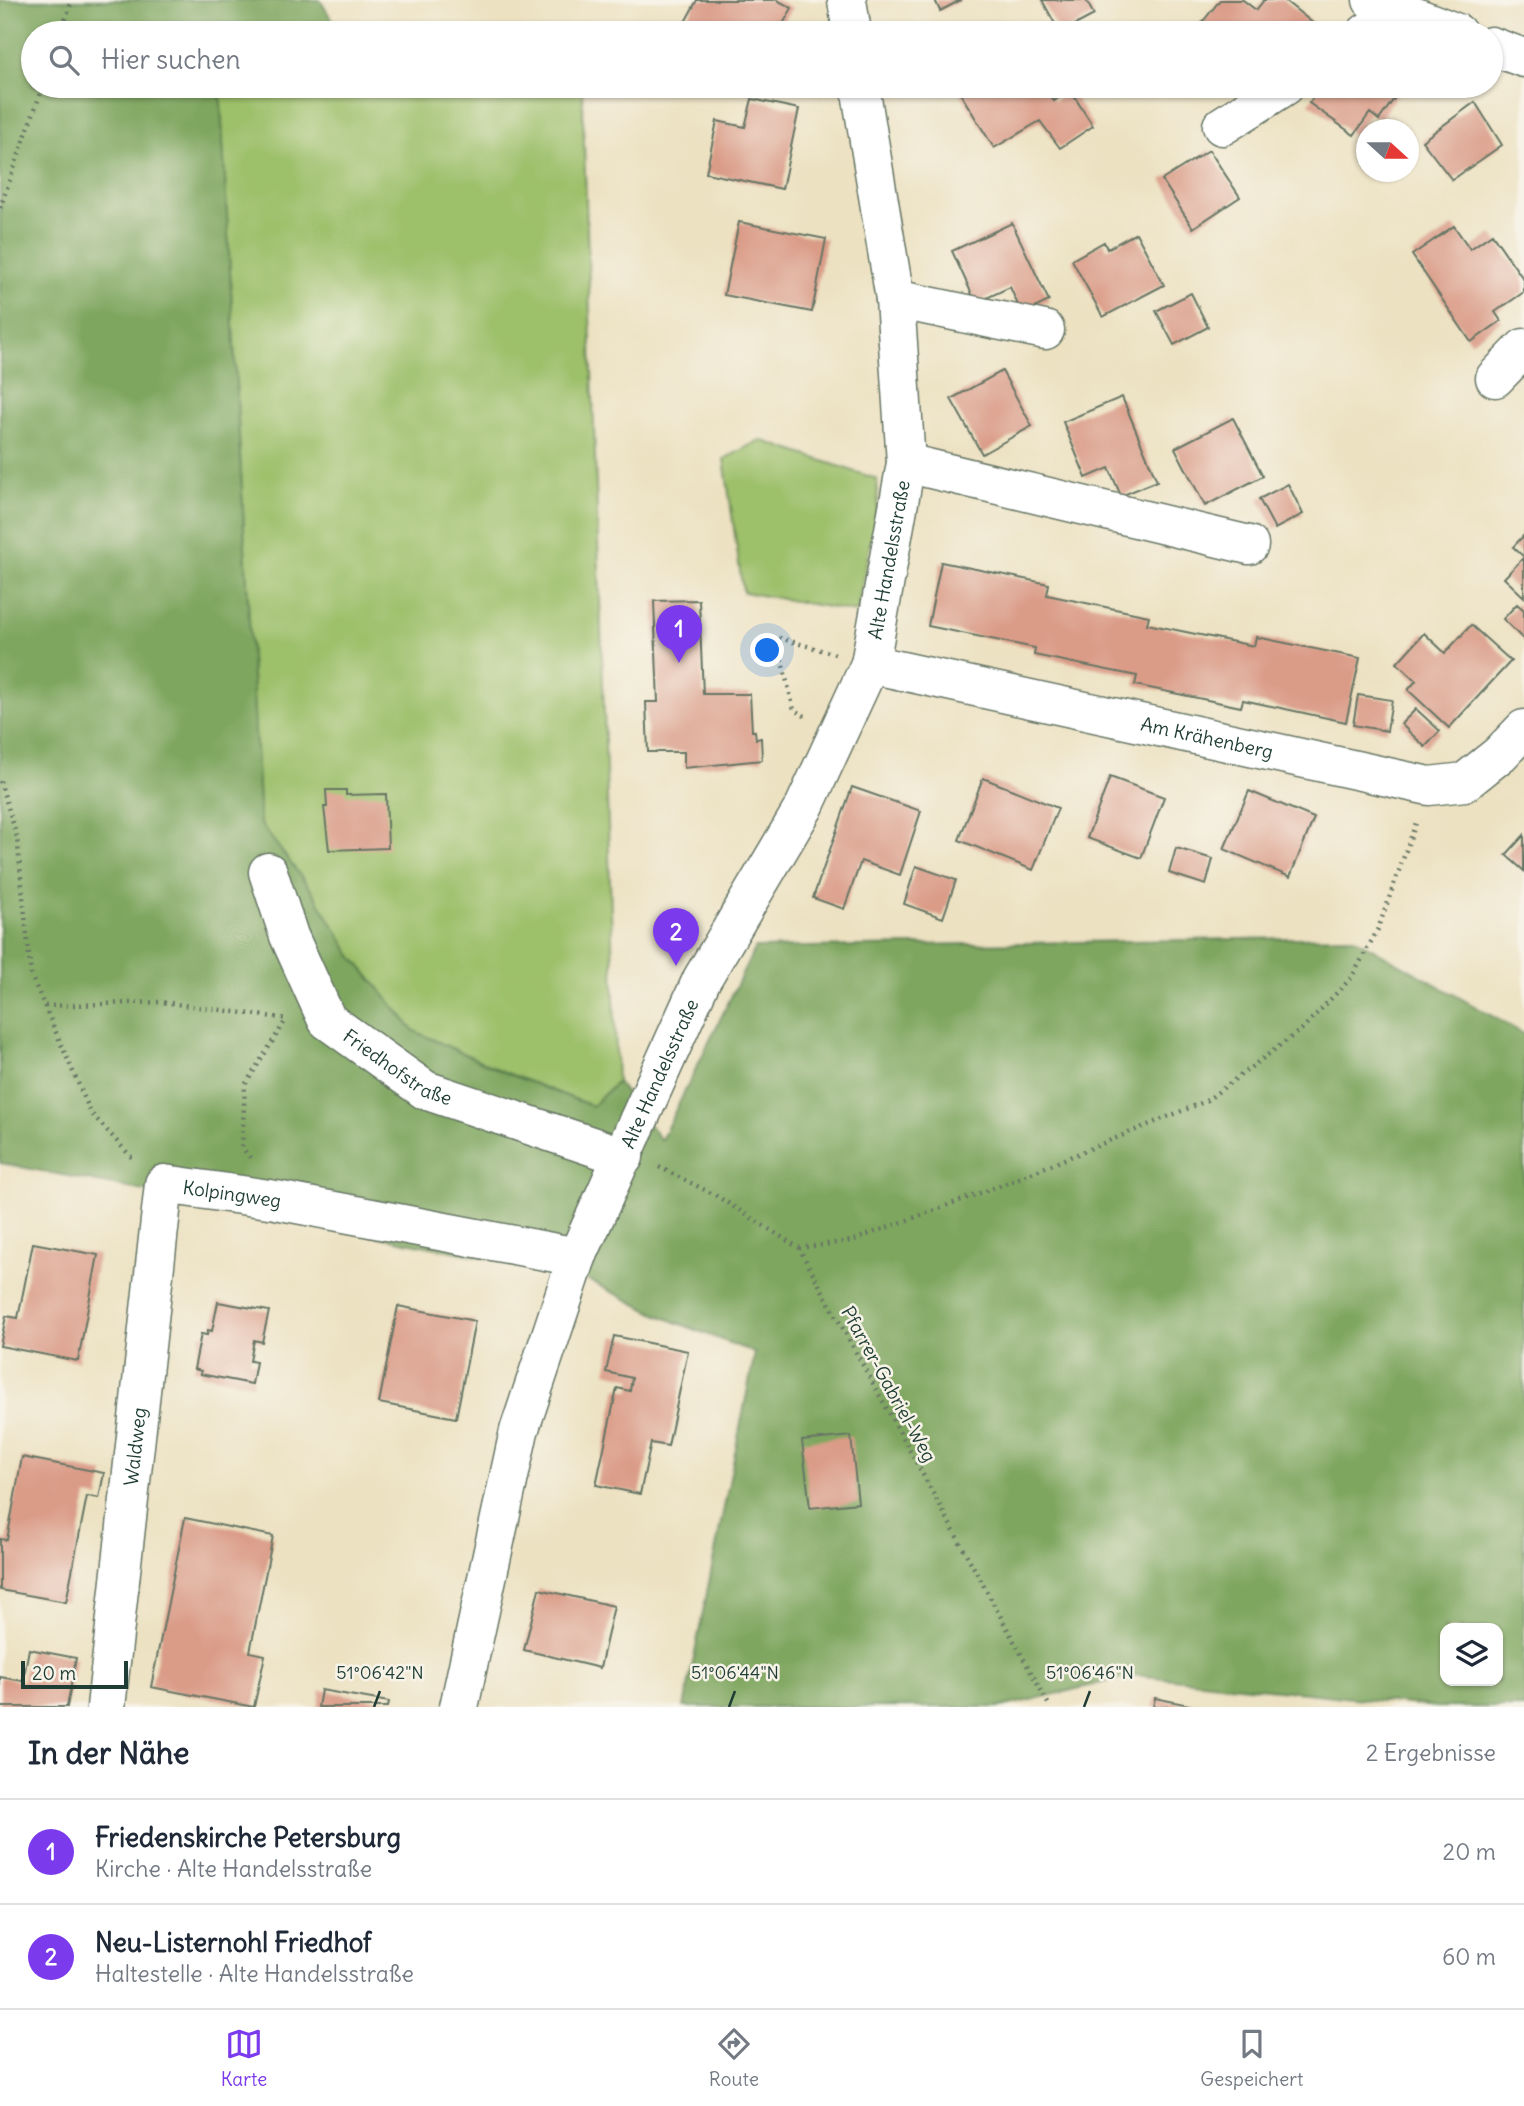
<!DOCTYPE html>
<html lang="de">
<meta charset="utf-8">
<style>
body{margin:0;font-family:Delius,sans-serif;background:#f6f6f7;color:#1f2937}
.controls{position:absolute;right:21px;bottom:21px;display:grid;overflow:hidden;border-radius:14px;box-shadow:0 2px 5px #0004}
.controls button{width:63px;height:63px;display:grid;place-items:center;padding:0;border:0;border-bottom:2px solid #e0e1e3;background:#fff;color:#1f2937;font:35px sans-serif}
.compass{position:absolute;left:1356px;top:119px;width:63px;height:63px;border-radius:50%;background:#fff;box-shadow:0 2px 5px #0004;rotate:111deg}
.scale{position:absolute;left:21px;bottom:18px;width:107px;box-sizing:border-box;padding-left:7px;border:4px solid #1f3d34;border-top:0;font-size:19px;line-height:24px;white-space:nowrap;color:#1f3d34;-webkit-text-stroke:5px #f7f3e8;paint-order:stroke}
.you{position:absolute;left:768px;top:651px;width:24px;height:24px;margin:-18px;border:5px solid #fff;border-radius:50%;background:#1a73e8;box-shadow:0 0 0 10px #1a73e833}
.badge{display:grid;place-items:center;width:46px;height:46px;border-radius:50%;background:#7c3aed;color:#fff;font-size:23px;font-weight:700}
.pin{position:absolute;translate:-50% -58px;filter:drop-shadow(0 2px 4px #0008)}
.pin::after{content:'';position:absolute;top:37px;width:24px;height:21px;background:inherit;clip-path:polygon(0 0,100% 0,50% 100%)}
.list{margin:0;padding:0;list-style:none}
h2{display:flex;justify-content:space-between;align-items:center;height:91px;margin:0;padding:0 28px;font-size:30px}
h2 small{font-size:23px;font-weight:400;color:#747a83}
.list li{display:grid;grid-template-columns:46px 1fr auto;gap:21px;align-items:center;box-sizing:border-box;height:105px;padding:0 28px;border-top:2px solid #e0e1e3}
.list b{display:block;font-size:26px;white-space:nowrap}
.list p{margin:0;font-size:23px;white-space:nowrap;color:#747a83}
.list em{font-size:23px;font-style:normal;color:#747a83}
.icon{flex:none;width:38px;height:38px;fill:none;stroke:currentColor;stroke-width:2;stroke-linecap:round;stroke-linejoin:round}
.map{position:relative;flex:none;width:1524px;height:1707px;overflow:hidden}
.search{position:absolute;background:#fff;box-shadow:0 2px 5px #0004;left:21px;right:21px;top:21px;height:77px;display:flex;align-items:center;gap:18px;box-sizing:border-box;padding:0 24px;border-radius:38px;color:#747a83;font-size:26px}
.sheet{height:301px;background:#fff}
nav{display:flex;justify-content:space-around;align-items:center;box-sizing:border-box;height:98px;border-top:2px solid #e0e1e3;background:#fff;font-size:19px;color:#747a83}
nav a{display:grid;justify-items:center;gap:4px}
nav .on{color:#7c3aed}
.map>svg:first-child{display:block}
.green{fill:#9dc06a;stroke:#5e7e4f;stroke-width:2}
.forest{fill:#7ea65e;stroke:#4e7249;stroke-width:2;fill-rule:evenodd}
.building{fill:#da9b87}
.lines{fill:none;stroke-linecap:round;stroke-linejoin:round}
.minor-casing{stroke:#677665;stroke-width:41}
.path{stroke:#677665;stroke-width:4.5;stroke-dasharray:2 5;stroke-linecap:butt}
.minor{stroke:#fff;stroke-width:38}
.ticks{fill:none;stroke:#1f3d34;stroke-width:2.5}
.labels{text-anchor:middle;dominant-baseline:central;stroke-width:5;stroke-linejoin:round;paint-order:stroke}
.street-label{font-size:19px;fill:#1f3d34;stroke:#f7f3e8}
.ticks-label{font-size:18px;text-anchor:middle;fill:#1f3d34;stroke:#f7f3e8;stroke-width:5;stroke-linejoin:round;paint-order:stroke}
</style>
<div class="map">
<svg width="1524" height="1707" viewBox="0 0 1524 1707">
<rect width="100%" height="100%" fill="#f7f3e8"/>
<filter id="ink" filterUnits="userSpaceOnUse"><feTurbulence type="fractalNoise" baseFrequency=".0143" numOctaves="2"/><feDisplacementMap in="SourceGraphic" scale="14" xChannelSelector="R" yChannelSelector="G"/><feConvolveMatrix kernelMatrix="1 2 1 2 8 2 1 2 1" color-interpolation-filters="sRGB"/></filter>
<filter id="wash" filterUnits="userSpaceOnUse"><feTurbulence type="fractalNoise" baseFrequency=".00686" numOctaves="4" result="noise"/><feDisplacementMap in="SourceGraphic" scale="28" xChannelSelector="R" yChannelSelector="G"/><feGaussianBlur stdDeviation="1.57" result="paint"/><feColorMatrix in="noise" values="0 0 0 0 0 0 0 0 0 0 0 0 0 0 0 0 0 1.4 0 .05"/><feComposite in="paint" operator="in"/></filter>
<g filter="url(#wash)">
<rect width="100%" height="100%" fill="#ece1c1"/>
<path class="green" d="M 220,86 L 582,86 L 617,1082 L 592,1106 L 504,1072 L 414,1031 L 352,956 L 314,894 L 260,823 Z
M 760,440 L 877,479 L 878,503 L 857,612 L 743,592 L 724,459 Z"/>
<path class="forest" d="M 0,0 L 320,0 L 340,33 L 33,33 L 33,86 L 220,86 L 260,823 L 314,894 L 352,956 L 414,1031 L 504,1072 L 592,1106 L 617,1082 L 661,1140 L 755,948 L 1352,937 L 1524,1034 L 1524,1707 L 1438,1707 L 1135,1675 L 1001,1707 L 684,1707 L 755,1353 L 658,1315 L 580,1276 L 0,1163 ZM 1445,1628 L 1498,1628 L 1498,1681 L 1445,1681 Z"/>
<g id="blocks">
<path class="building" d="M 697,0 L 777,0 L 792,8 L 778,33 L 679,33 Z
M 935,0 L 961,0 L 940,11 Z
M 1042,0 L 1086,0 L 1094,15 L 1060,33 Z
M 1220,0 L 1243,0 L 1256,10 L 1264,0 L 1284,0 L 1314,24 L 1307,33 L 1214,33 L 1201,24 Z
M 971,86 L 1045,86 L 1054,101 L 1070,90 L 1093,126 L 1060,148 L 1040,121 L 994,148 L 960,93 Z
M 1322,86 L 1403,86 L 1379,120 L 1370,113 L 1354,135 L 1309,103 Z
M 752,99 L 799,109 L 782,189 L 706,173 L 717,121 L 745,127 Z
M 1475,102 L 1502,145 L 1452,180 L 1422,141 Z
M 1209,150 L 1240,197 L 1193,228 L 1162,180 Z
M 739,222 L 826,239 L 812,312 L 724,295 Z
M 1012,223 L 1049,301 L 1022,314 L 1010,287 L 976,303 L 952,251 Z
M 1454,226 L 1470,249 L 1492,234 L 1524,280 L 1524,292 L 1495,312 L 1501,321 L 1471,342 L 1412,255 Z
M 1136,233 L 1164,285 L 1103,317 L 1072,260 L 1104,242 L 1107,249 Z
M 1191,293 L 1208,327 L 1174,345 L 1156,311 Z
M 1002,371 L 1032,426 L 982,454 L 951,399 Z
M 1122,397 L 1157,481 L 1121,496 L 1109,468 L 1086,478 L 1063,422 Z
M 1233,418 L 1263,476 L 1205,506 L 1175,448 Z
M 1288,484 L 1303,514 L 1275,529 L 1259,499 Z
M 1524,535 L 1524,597 L 1504,578 L 1524,557 L 1513,547 Z
M 941,562 L 1049,584 L 1047,595 L 1149,616 L 1147,624 L 1254,646 L 1256,637 L 1360,658 L 1346,722 L 1243,700 L 1241,707 L 1135,685 L 1137,676 L 1034,655 L 1035,648 L 928,626 Z
M 699,600 L 703,694 L 750,694 L 752,731 L 755,731 L 756,739 L 761,738 L 762,760 L 684,768 L 684,752 L 648,752 L 646,702 L 658,702 L 654,601 Z
M 1517,604 L 1524,610 L 1524,640 L 1503,619 Z
M 1471,625 L 1511,661 L 1449,728 L 1408,690 L 1416,681 L 1397,663 L 1424,633 L 1445,653 Z
M 1358,695 L 1392,700 L 1387,731 L 1353,725 Z
M 1416,709 L 1440,731 L 1425,747 L 1401,724 Z
M 1110,777 L 1164,797 L 1141,858 L 1087,838 Z
M 983,778 L 1058,808 L 1033,870 L 959,840 Z
M 852,787 L 921,811 L 900,875 L 861,861 L 844,909 L 813,898 Z
M 326,790 L 346,790 L 346,795 L 386,794 L 388,848 L 329,850 L 324,807 L 327,807 Z
M 1249,791 L 1314,818 L 1290,877 L 1224,849 Z
M 1524,835 L 1524,871 L 1506,855 Z
M 1176,848 L 1213,859 L 1206,885 L 1169,873 Z
M 916,866 L 956,880 L 943,918 L 904,904 Z
M 33,1243 L 98,1255 L 78,1361 L 0,1346 L 6,1316 L 18,1318 Z
M 218,1302 L 269,1311 L 262,1342 L 254,1340 L 250,1361 L 256,1362 L 252,1384 L 200,1374 L 201,1371 L 194,1369 L 201,1334 L 207,1335 L 208,1330 L 212,1331 Z
M 398,1306 L 475,1321 L 456,1418 L 379,1403 Z
M 614,1336 L 688,1351 L 668,1446 L 651,1443 L 640,1494 L 596,1485 L 617,1388 L 630,1391 L 632,1378 L 606,1372 Z
M 851,1436 L 858,1503 L 810,1508 L 802,1441 Z
M 22,1457 L 104,1473 L 99,1498 L 87,1496 L 66,1602 L 0,1590 L 0,1539 L 7,1540 Z
M 185,1518 L 273,1536 L 250,1652 L 265,1655 L 254,1707 L 151,1687 Z
M 539,1589 L 614,1606 L 600,1668 L 524,1650 Z
M 29,1649 L 76,1658 L 67,1707 L 0,1707 L 0,1677 L 23,1681 Z
M 321,1690 L 389,1702 L 388,1707 L 318,1707 Z
M 1155,1698 L 1194,1706 L 1194,1707 L 1153,1707 Z"/>
</g>
</g>
<g filter="url(#ink)">
<use href="#blocks" fill-opacity="0" stroke="#677665" stroke-width="2"/>
<g class="lines">
<g class="minor-casing">
<g id="minor">
<path d="M 847,0 L 852,33"/>
<path d="M 1372,0 L 1457,33"/>
<path d="M 1366,33 L 1399,12"/>
<path d="M 1491,46 L 1524,58"/>
<path d="M 1222,126 L 1285,86"/>
<path d="M 895,299 L 1045,330"/>
<path d="M 1495,378 L 1524,348"/>
<path d="M 906,463 L 1249,545"/>
<path id="s1" d="M 870,664 L 1429,786 L 1465,782 L 1500,754 L 1524,729"/>
<path id="s2" d="M 268,872 L 289,936 L 327,1020 L 425,1090 L 624,1157"/>
<path id="s3" d="M 106,1707 L 164,1184 L 276,1200 L 577,1257"/>
<path id="s4" d="M 459,1707 L 519,1431 L 577,1257 L 702,979 L 804,807 L 870,664 L 906,463 L 895,299 L 860,86"/>
</g>
</g>
<path class="path" d="M 61,33 L 72,0
M 0,208 L 43,86
M 805,716 L 794,710 L 776,637 L 835,654
M 0,781 L 17,837 L 31,975 L 91,1113 L 135,1161
M 45,1006 L 161,1002 L 288,1019
M 250,1158 L 242,1147 L 245,1085 L 286,1020
M 659,1167 L 715,1195 L 799,1248 L 1050,1707
M 799,1248 L 851,1241 L 1002,1185 L 1206,1101 L 1302,1029 L 1352,977 L 1378,929 L 1417,820"/>
<use href="#minor" class="minor"/>
</g>
</g>
<path class="ticks" d="M 374,1707 L 380,1691M 729,1707 L 735,1691M 1084,1707 L 1090,1691"/>
<g class="labels">
<g class="street-label">
<text stroke="none"><textPath href="#s4" startOffset="1234">Alte Handelsstraße</textPath></text>
<text stroke="none"><textPath href="#s1" startOffset="345">Am Krähenberg</textPath></text>
<text stroke="none"><textPath href="#s2" startOffset="245">Friedhofstraße</textPath></text>
<text stroke="none"><textPath href="#s4" startOffset="667">Alte Handelsstraße</textPath></text>
<text stroke="none"><textPath href="#s3" startOffset="595">Kolpingweg</textPath></text>
<text transform="translate(889 1384) rotate(61)">Pfarrer-Gabriel-Weg</text>
<text stroke="none"><textPath href="#s3" startOffset="262">Waldweg</textPath></text>
</g>
</g>
<g class="ticks-label">
<text x="380" y="1679">51°06'42"N</text>
<text x="735" y="1679">51°06'44"N</text>
<text x="1090" y="1679">51°06'46"N</text>
</g>
</svg>
<div class="controls">
<button><svg class="icon" aria-label="layers" viewBox="0 0 24 24"><path d="M12 4l9 5-9 5-9-5zM3 14l9 5 9-5"/></svg></button>
</div>
<svg class="compass" viewBox="-18 -18 36 36"><path d="M0-13l5 13h-10z" fill="#e53935"/><path d="M0 13l5-13h-10z" fill="#747a83"/></svg>
<div class="scale">20 m</div>
<div class="you"></div>
<div class="pin badge" style="left:679px;top:663px">1</div>
<div class="pin badge" style="left:676px;top:966px">2</div>
<div class="search"><svg class="icon" aria-label="search" viewBox="0 0 24 24"><circle cx="10" cy="10" r="6"/><path d="M15 15l6 6"/></svg>Hier suchen</div>
</div>
<section class="sheet">
<h2>In der Nähe<small>2 Ergebnisse</small></h2>
<ul class="list">
<li><span class="badge">1</span><div><b>Friedenskirche Petersburg</b><p>Kirche · Alte Handelsstraße</p></div><em>20 m</em></li>
<li><span class="badge">2</span><div><b>Neu-Listernohl Friedhof</b><p>Haltestelle · Alte Handelsstraße</p></div><em>60 m</em></li>
</ul>
</section>
<nav>
<a class="on"><svg class="icon" aria-label="map" viewBox="0 0 24 24"><path d="M3 6l6-2 6 2 6-2v14l-6 2-6-2-6 2zM9 4v14M15 6v14"/></svg>Karte</a>
<a><svg class="icon" aria-label="directions" viewBox="0 0 24 24"><path d="M12 3l9 9-9 9-9-9zM9 14v-3h6M13 9l2 2-2 2"/></svg>Route</a>
<a><svg class="icon" aria-label="saved" viewBox="0 0 24 24"><path d="M7 4h10v16l-5-4-5 4z"/></svg>Gespeichert</a>
</nav>
